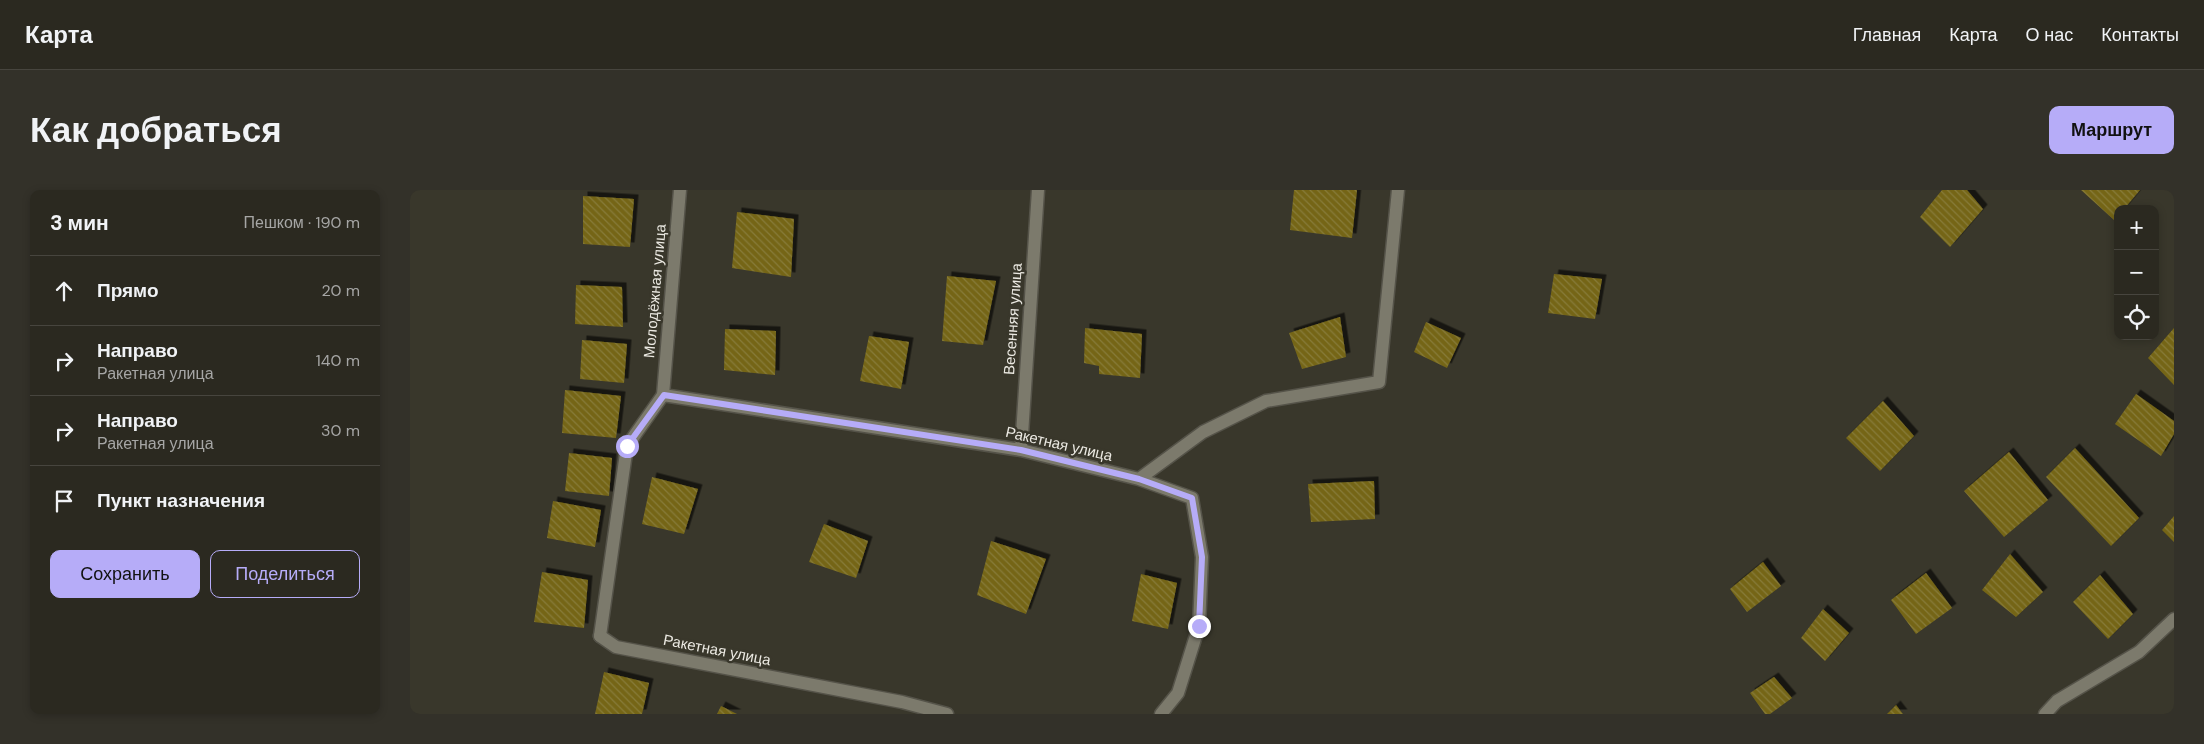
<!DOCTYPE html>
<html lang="ru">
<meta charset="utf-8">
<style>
body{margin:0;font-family:"DM Sans",sans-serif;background:#333129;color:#f1f3f6}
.controls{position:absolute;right:15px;top:15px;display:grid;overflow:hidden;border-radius:10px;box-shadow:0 2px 8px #0003}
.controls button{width:45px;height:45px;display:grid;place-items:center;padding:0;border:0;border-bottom:1px solid #47453e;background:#2b2920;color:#f1f3f6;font:25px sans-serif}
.stop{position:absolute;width:15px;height:15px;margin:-11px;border:4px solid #b6acf8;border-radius:50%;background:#fff}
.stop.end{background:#b6acf8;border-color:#fff;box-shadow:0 1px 5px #0008}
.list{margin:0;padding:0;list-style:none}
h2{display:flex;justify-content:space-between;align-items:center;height:65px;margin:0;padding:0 20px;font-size:21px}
h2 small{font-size:16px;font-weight:400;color:#a6a6a5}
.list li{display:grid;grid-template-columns:32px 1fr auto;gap:15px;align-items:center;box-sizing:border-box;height:70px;padding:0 20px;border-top:1px solid #47453e}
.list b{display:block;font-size:19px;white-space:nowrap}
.list p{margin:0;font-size:16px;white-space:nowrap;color:#a6a6a5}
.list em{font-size:16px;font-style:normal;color:#a6a6a5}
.actions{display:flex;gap:10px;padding:15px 20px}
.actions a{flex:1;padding:11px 0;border:1px solid #b6acf8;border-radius:10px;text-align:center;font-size:18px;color:#b6acf8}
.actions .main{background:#b6acf8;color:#111}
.icon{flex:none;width:28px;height:28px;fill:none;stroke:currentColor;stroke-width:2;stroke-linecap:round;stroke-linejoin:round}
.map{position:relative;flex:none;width:1764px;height:524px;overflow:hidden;border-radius:10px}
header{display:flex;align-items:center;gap:30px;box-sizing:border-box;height:70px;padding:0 25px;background:#2b2920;border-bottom:1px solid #47453e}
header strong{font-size:24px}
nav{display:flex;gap:28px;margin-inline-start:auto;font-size:18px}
.intro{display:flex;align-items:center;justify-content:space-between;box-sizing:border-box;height:120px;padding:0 30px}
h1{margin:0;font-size:35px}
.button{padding:12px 22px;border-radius:10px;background:#b6acf8;color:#111;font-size:18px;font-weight:700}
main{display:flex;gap:30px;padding:0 30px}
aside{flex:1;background:#2b2920;border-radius:10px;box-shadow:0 2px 8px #0003}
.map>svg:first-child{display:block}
.building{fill:url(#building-back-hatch);filter:url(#shadow)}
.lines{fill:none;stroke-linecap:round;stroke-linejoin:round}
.lane-casing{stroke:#555349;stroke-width:15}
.street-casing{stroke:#555349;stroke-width:15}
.lane{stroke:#7c7a6c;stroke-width:12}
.street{stroke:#7c7a6c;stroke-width:12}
.route{stroke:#b6acf8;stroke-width:6}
.labels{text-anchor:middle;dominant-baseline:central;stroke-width:5;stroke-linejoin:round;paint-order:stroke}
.street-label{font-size:15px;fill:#ebe9e2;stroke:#39372b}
</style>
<header>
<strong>Карта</strong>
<nav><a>Главная</a><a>Карта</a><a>О нас</a><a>Контакты</a></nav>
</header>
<div class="intro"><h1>Как добраться</h1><a class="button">Маршрут</a></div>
<main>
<aside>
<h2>3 мин<small>Пешком · 190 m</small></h2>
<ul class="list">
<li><svg class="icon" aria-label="ahead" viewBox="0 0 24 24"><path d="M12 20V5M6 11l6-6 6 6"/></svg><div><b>Прямо</b></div><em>20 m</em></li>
<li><svg class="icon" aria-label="right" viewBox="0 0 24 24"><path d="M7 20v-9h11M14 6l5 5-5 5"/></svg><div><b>Направо</b><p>Ракетная улица</p></div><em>140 m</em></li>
<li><svg class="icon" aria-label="right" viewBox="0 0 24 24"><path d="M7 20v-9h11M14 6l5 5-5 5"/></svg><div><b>Направо</b><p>Ракетная улица</p></div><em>30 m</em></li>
<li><svg class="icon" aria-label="arrive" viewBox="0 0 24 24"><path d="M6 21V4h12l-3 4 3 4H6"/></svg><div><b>Пункт назначения</b></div></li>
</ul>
<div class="actions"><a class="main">Сохранить</a><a>Поделиться</a></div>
</aside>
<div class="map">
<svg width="1764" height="524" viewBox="0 0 1764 524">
<defs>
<pattern id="building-back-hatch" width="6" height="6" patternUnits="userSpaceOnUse" patternTransform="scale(1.25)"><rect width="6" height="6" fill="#746518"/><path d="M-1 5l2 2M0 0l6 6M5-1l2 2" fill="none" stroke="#887b39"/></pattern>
<filter id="shadow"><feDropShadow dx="4.5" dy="-4.5" stdDeviation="0" flood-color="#0009"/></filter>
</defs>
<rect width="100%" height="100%" fill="#39372b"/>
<path class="building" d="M 884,0 L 947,0 L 942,48 L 880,40 Z
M 1532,0 L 1557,0 L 1573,19 L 1540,57 L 1510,27 Z
M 1671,0 L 1730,0 L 1714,19 L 1708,19 L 1708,26 L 1704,30 Z
M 173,6 L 224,9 L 220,57 L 173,54 Z
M 327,22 L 384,29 L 381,87 L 322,78 Z
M 1144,84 L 1192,89 L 1185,129 L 1138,123 Z
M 537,86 L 586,91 L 573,155 L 532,151 Z
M 166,95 L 212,97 L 213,137 L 165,134 Z
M 930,127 L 936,167 L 892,179 L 879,143 Z
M 1016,132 L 1051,148 L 1037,178 L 1004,162 Z
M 675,138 L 732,144 L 730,188 L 689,184 L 689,176 L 674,173 Z
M 1764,138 L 1764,195 L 1738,168 Z
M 315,139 L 366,141 L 365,185 L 314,180 Z
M 459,146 L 499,152 L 491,199 L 450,191 Z
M 172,150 L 217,154 L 214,193 L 170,189 Z
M 155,200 L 211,206 L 206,248 L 152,243 Z
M 1726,204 L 1764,231 L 1764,244 L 1751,266 L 1705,234 Z
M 1473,211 L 1504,246 L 1470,281 L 1436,248 Z
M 1665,258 L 1729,328 L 1701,356 L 1636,287 Z
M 1599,262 L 1638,310 L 1594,347 L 1554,301 Z
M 159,263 L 202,268 L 199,306 L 155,301 Z
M 242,287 L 288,299 L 274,344 L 232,334 Z
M 964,291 L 965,329 L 901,332 L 898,294 Z
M 143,311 L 191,320 L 185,357 L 137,348 Z
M 1764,326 L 1764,352 L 1752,340 Z
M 414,334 L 458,351 L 446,388 L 399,372 Z
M 581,351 L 636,369 L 616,424 L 567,405 Z
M 1600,364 L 1633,402 L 1606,427 L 1572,400 Z
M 1353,372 L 1371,396 L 1337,422 L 1320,399 Z
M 132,382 L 178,390 L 174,438 L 124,432 Z
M 1516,383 L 1542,418 L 1506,444 L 1481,410 Z
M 731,384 L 767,393 L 758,439 L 722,431 Z
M 1690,385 L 1723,424 L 1698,449 L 1663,412 Z
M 1413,419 L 1439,443 L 1415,471 L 1391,448 Z
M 194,482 L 239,493 L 232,524 L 185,524 Z
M 1364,487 L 1382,508 L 1360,524 L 1355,524 L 1340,503 Z
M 1486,515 L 1493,524 L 1477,524 Z
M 311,516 L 327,524 L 307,524 Z"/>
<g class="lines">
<g class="lane-casing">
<path id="lane" d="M 190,446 L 217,256 L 253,205"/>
</g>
<g class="street-casing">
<path id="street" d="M 270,0 L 253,205 L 611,260 L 729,289 L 782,308 L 792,367 L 789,436 L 768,503 L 751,524
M 611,260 L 628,0
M 729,289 L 793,242 L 856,211 L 969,192 L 988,0
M 190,446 L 206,457 L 492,512 L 537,524
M 1635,524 L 1647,511 L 1729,462 L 1764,429"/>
</g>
<use href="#lane" class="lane"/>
<use href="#street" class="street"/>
</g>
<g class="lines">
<path class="route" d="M 217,256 L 254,205 L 611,260 L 729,289 L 782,308 L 792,367 L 789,436"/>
</g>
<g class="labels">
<g class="street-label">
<text transform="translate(245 101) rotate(-85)">Молодёжная улица</text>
<text transform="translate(603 129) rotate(-86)">Весенняя улица</text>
<text transform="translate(649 254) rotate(13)">Ракетная улица</text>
<text transform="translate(307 460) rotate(11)">Ракетная улица</text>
</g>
</g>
</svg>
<div class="controls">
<button>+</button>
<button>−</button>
<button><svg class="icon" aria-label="locate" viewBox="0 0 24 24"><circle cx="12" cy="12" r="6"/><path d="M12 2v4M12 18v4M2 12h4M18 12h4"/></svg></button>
</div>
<div class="stop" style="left:217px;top:256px"></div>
<div class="stop end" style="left:789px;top:436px"></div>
</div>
</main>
